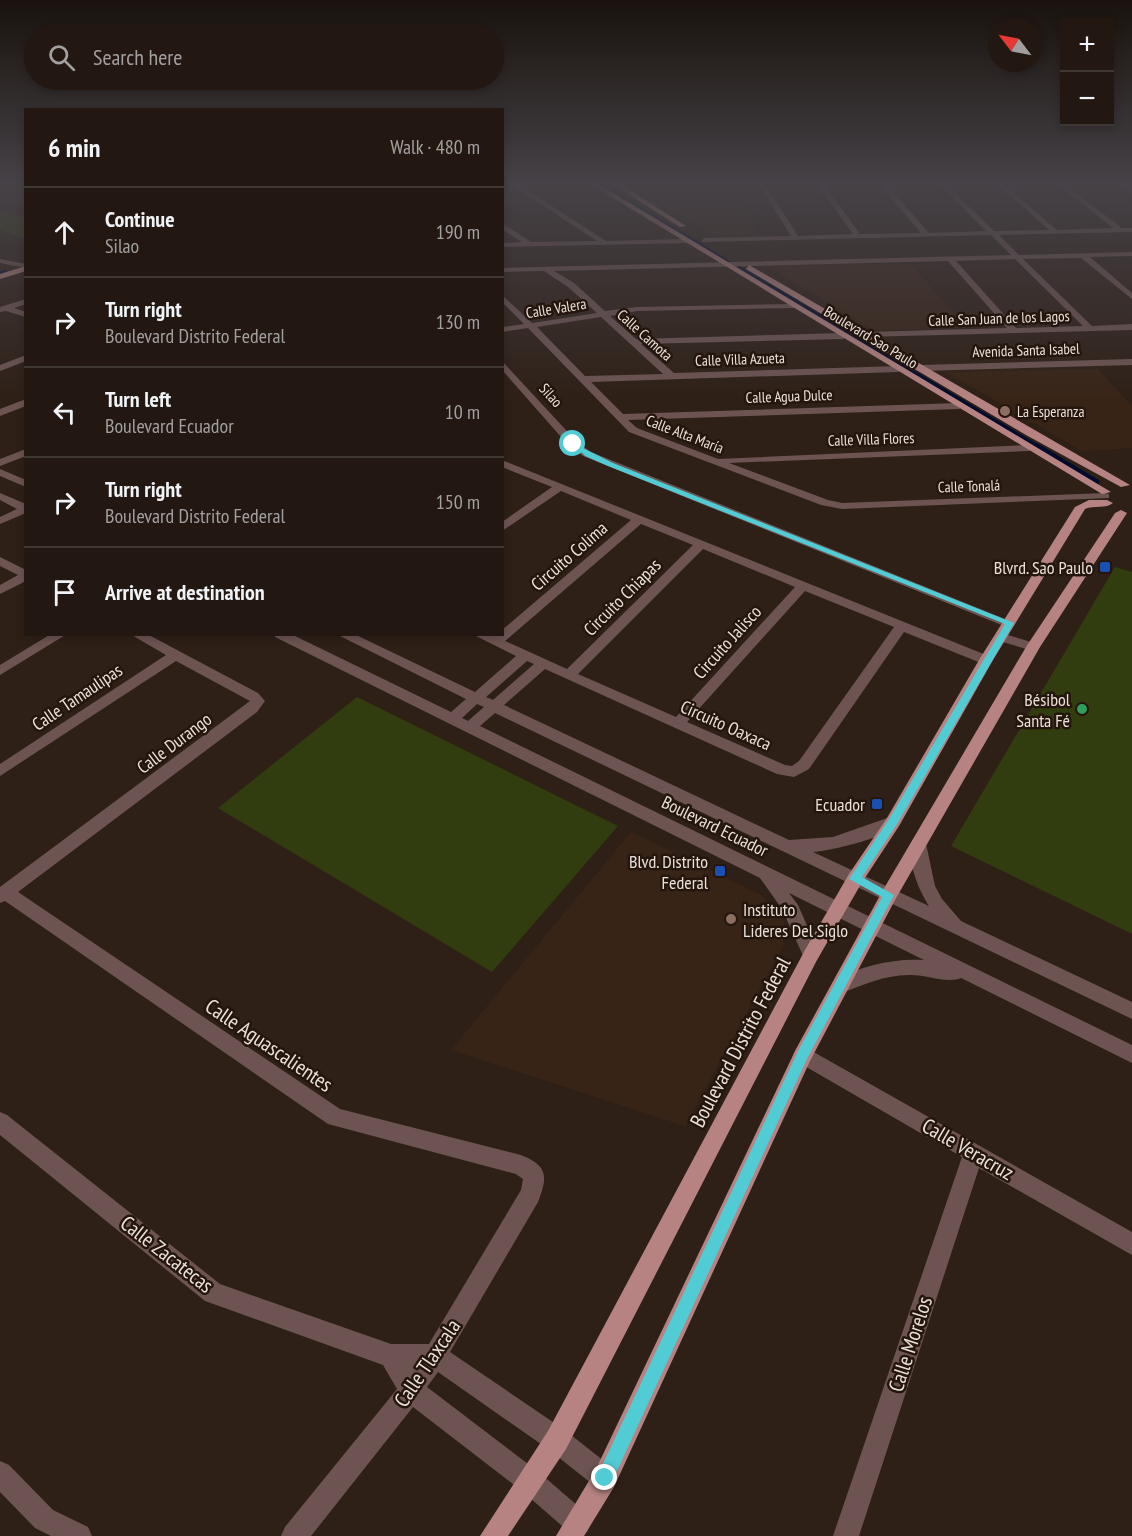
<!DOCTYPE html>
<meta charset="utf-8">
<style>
body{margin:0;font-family:"PT Sans Narrow",sans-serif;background:#2e251f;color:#f1f3f6}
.controls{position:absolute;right:18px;top:18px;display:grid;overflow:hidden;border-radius:0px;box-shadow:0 3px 9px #0003}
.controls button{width:54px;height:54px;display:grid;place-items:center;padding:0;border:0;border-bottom:2px solid #3f3731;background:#221811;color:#f1f3f6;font:30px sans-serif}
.compass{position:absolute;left:988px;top:18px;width:54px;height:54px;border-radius:50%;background:#221811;box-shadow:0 3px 9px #0003;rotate:302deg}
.stop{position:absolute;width:18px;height:18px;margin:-14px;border:4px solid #51ccd4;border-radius:50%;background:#fff}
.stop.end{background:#51ccd4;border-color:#fff;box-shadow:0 2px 6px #0008}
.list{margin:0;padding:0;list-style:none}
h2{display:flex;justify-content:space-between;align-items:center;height:78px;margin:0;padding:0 24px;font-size:26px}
h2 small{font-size:20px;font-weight:400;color:#a2a09f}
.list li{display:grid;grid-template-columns:39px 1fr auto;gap:18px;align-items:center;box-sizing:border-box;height:90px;padding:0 24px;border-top:2px solid #3f3731}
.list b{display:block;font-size:22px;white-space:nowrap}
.list p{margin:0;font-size:20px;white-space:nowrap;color:#a2a09f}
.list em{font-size:20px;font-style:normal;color:#a2a09f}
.icon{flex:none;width:33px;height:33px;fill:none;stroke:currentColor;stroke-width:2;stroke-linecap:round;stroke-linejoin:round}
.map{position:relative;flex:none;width:1132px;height:1536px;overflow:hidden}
.search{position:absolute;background:#221811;box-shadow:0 3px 9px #0003;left:24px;top:24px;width:480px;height:66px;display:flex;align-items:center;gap:15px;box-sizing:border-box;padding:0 21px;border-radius:33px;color:#a2a09f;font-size:22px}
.panel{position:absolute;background:#221811;box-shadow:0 3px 9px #0003;left:24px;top:108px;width:480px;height:528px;border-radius:0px}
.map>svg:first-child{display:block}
.built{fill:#382417}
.green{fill:#313d0f}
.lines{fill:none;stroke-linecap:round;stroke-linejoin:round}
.stream-far2{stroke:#000b2d;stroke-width:3}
.stream-far1{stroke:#000b2d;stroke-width:4}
.stream{stroke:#000b2d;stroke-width:5}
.minor{fill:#6d5453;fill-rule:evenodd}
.major{fill:#b68382;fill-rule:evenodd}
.route{fill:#51ccd4}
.education-dot{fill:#8d6e63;stroke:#24160d;stroke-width:2}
.transit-dot{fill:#1a4fb4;stroke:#24160d;stroke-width:2}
.leisure-dot{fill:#2e9e5b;stroke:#24160d;stroke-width:2}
.labels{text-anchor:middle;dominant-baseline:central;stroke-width:5;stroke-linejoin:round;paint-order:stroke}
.far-street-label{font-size:15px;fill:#eae0da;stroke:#24160d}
.far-poi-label{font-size:15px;fill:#eae0da;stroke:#24160d;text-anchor:start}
.street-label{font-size:18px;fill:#eae0da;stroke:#24160d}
.poi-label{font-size:18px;fill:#eae0da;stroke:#24160d;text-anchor:end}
.near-street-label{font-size:21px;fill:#eae0da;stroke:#24160d}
</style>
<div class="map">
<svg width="1132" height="1536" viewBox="0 0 1132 1536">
<rect width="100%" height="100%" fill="#2e2017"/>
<path class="built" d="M 628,184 L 731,184 L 760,236 L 717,237 Z
M 911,264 L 966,328 L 873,330 L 767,266 Z
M 1098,369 L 1132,406 L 1132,448 L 1082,451 L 945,372 Z
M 631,832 L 763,896 L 784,918 L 783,946 L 685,1126 L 451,1050 Z"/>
<path class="green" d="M 0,211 L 25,218 L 25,239 L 0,230 Z
M 1115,567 L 1132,572 L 1132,934 L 951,846 Z
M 357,697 L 618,826 L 492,972 L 218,808 Z"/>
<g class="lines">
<path class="stream-far2" d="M 601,184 L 729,262
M 739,267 L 796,301
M 0,273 L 5,271"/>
<path class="stream-far1" d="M 793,300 L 1040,448"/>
<path class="stream" d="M 1037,446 L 1097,482"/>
<path class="minor" d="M 510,184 L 518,184 L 606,241 L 686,239 L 690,241 L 686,243 L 502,247 L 502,243 L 522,242 L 502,229 L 502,223 L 531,242 L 597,241 Z
M 759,184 L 765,184 L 798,236 L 853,234 L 817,184 L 824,184 L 860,234 L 921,233 L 879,184 L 886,184 L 929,233 L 986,231 L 939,184 L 946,184 L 994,231 L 1049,230 L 997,184 L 1004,184 L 1057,230 L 1113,228 L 1057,184 L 1064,184 L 1122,228 L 1132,228 L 1132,232 L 999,235 L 1019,255 L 1132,252 L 1132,256 L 1090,257 L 1132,293 L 1132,299 L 1081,258 L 1023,259 L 1092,326 L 1132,324 L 1132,330 L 863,337 L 863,333 L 866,332 L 1007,328 L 948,261 L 554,271 L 574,283 L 605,311 L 637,307 L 794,304 L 798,306 L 794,308 L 637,311 L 610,316 L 636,339 L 843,333 L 847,336 L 843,339 L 641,344 L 674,373 L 898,366 L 903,369 L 898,372 L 591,382 L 623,414 L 959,403 L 964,406 L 959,409 L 628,420 L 637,428 L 718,459 L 1029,445 L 1034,448 L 1029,451 L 729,463 L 828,500 L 842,503 L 1105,493 L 1109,494 L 1109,498 L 842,509 L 821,505 L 629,432 L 528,328 L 502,332 L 502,327 L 524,324 L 502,302 L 502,295 L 532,323 L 597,313 L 568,287 L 544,271 L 502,272 L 502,268 L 1011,255 L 991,235 L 701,242 L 704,238 L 791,236 ZM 1015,259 L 1083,326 L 1016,328 L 956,261 ZM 601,317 L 663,374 L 585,376 L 537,327 Z
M 1118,184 L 1126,184 L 1132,189 L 1132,194 Z
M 0,259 L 26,264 L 26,268 L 0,263 Z
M 26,299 L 26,304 L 14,308 L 26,312 L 26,317 L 6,311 L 0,312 L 0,307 Z
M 26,355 L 26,361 L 0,371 L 0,365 Z
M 1132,359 L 1132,365 L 921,371 L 916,368 L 921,365 Z
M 502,361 L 577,442 L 591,452 L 1015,623 L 1014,626 L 1004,626 L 583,456 L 569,446 L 502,370 Z
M 26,399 L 26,406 L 0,416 L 0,409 Z
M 26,449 L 26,456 L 0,466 L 0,459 Z
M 502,460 L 991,657 L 993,660 L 991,663 L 981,663 L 904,632 L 809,769 L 794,777 L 777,774 L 545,669 L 504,705 L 789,840 L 833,837 L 893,816 L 899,818 L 901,822 C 893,836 831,851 813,852 L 929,906 C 919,891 904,856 913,839 L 925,839 L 935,886 L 942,899 L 961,921 L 1132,1002 L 1132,1019 L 495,713 L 480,726 L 1132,1045 L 1132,1063 L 961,978 C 947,984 925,974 909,975 C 884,975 864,985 841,993 L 835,991 L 832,985 L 835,979 C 864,966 892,958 924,960 L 789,893 L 798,905 L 820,955 L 817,960 L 811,962 L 805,960 L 782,909 L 760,878 L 275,637 L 274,634 L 291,634 L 451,712 L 466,699 L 336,634 L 354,634 L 475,692 L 516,656 L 472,634 L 494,636 L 502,634 L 502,630 L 631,520 L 561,491 L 502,531 L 502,522 L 552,487 L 502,467 ZM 641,524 L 693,545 L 567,669 L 505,641 ZM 703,549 L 795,587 L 676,717 L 578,674 ZM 805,591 L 894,627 L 799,761 L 792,766 L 785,765 L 687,722 ZM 527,661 L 534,664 L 493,700 L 486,697 ZM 477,704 L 484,707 L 468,721 L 462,718 Z
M 0,469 L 26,480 L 26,487 L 0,476 Z
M 0,493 L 26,504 L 26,513 L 0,524 L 0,517 L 17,509 L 0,500 Z
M 0,557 L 26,570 L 26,581 L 0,594 L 0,585 L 18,575 L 0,566 Z
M 1001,633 L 1038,644 L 1040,647 L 1033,651 L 996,640 L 994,637 Z
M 51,634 L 67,634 L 0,675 L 0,665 Z
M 130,634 L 147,634 L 258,693 L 265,701 L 257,712 L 18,892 L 340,1109 L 521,1155 C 548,1166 548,1176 538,1202 L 450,1352 L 566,1431 L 614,1469 L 618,1478 L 614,1487 L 605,1491 L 596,1487 L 548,1449 L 438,1372 L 427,1387 L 540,1473 L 587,1514 L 591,1523 L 587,1532 L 578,1536 L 569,1532 L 522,1491 L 413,1407 L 311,1536 L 281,1536 L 285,1527 L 397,1389 L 383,1365 L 205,1301 L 0,1135 L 0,1112 L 7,1115 L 220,1284 L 391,1344 L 429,1344 L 521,1190 L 523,1179 L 516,1174 L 328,1124 L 5,901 L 0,903 L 0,887 L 250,701 L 176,661 L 0,776 L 0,764 L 166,655 Z
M 803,1046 L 1132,1232 L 1132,1255 L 979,1168 L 859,1536 L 833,1536 L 962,1157 L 796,1061 L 793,1055 L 796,1049 Z
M 0,1461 L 9,1465 L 53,1510 L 88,1527 L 92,1536 L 51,1536 L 35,1528 L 0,1492 Z"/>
<path class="major" d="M 590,184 L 598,184 L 1111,492 L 1102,494 Z
M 612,184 L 620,184 L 686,226 L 680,227 Z
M 749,265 L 1130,485 L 1121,487 L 1026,435 L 746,269 Z
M 26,266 L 26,271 L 0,279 L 0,274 Z
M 1089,500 L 1107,500 L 1113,503 C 1106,509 1094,505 1085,509 L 993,660 L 899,826 L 861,884 L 817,960 L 566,1449 L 508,1536 L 480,1536 L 548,1431 L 805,950 L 849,874 L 887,818 L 979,660 L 1075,507 Z
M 1121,510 L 1127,513 L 1040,647 L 895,900 L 810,1061 L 614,1487 L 584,1536 L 556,1536 L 596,1469 L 796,1049 L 883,890 L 1026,647 L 1115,513 Z"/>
</g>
<linearGradient id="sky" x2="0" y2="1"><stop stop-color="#19120d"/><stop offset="0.46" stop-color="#464247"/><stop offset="1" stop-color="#464247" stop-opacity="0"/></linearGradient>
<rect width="1132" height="399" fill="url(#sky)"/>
<path class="route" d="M 571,442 L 613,463 L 1014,623 L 897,824 L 862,877 L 894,895 L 807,1059 L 611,1484 L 605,1486 L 599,1484 L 597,1478 L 599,1472 L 798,1051 L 882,897 L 849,879 L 889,819 L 1005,624 L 608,466 L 585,456 Z"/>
<g class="education-dot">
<circle cx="1005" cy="411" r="6"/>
<circle cx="731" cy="919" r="6"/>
</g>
<g class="transit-dot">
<rect x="1099" y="561" width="12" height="12" rx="3"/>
<rect x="871" y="798" width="12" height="12" rx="3"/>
<rect x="714" y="865" width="12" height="12" rx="3"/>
</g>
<circle class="leisure-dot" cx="1082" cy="709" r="6"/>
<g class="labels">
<g class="far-street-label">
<text transform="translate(556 308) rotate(-9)">Calle Valera</text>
<text transform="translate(999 318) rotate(-2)">Calle San Juan de los Lagos</text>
<text transform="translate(645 335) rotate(42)">Calle Camota</text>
<text transform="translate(871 337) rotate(31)">Boulevard Sao Paulo</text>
<text transform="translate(1026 350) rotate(-2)">Avenida Santa Isabel</text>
<text transform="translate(740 359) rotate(-2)">Calle Villa Azueta</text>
<text transform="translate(551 395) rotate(48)">Silao</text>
<text transform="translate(789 396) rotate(-2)">Calle Agua Dulce</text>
<text transform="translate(685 434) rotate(21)">Calle Alta María</text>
<text transform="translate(871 439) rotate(-2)">Calle Villa Flores</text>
<text transform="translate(969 486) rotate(-2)">Calle Tonalá</text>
</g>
<g class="far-poi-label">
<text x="1017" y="411">La Esperanza</text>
</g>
<g class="street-label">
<text transform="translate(569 556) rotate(-41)">Circuito Colima</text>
<text transform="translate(622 597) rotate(-45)">Circuito Chiapas</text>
<text transform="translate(727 642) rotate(-48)">Circuito Jalisco</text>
<text transform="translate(77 697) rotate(-34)">Calle Tamaulipas</text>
<text transform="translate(726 725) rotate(24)">Circuito Oaxaca</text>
<text transform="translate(174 743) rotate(-37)">Calle Durango</text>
<text transform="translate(715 826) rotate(26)">Boulevard Ecuador</text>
</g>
<g class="poi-label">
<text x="1093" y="567">Blvrd. Sao Paulo</text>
<text x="1070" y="699">Bésibol<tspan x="1070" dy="21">Santa Fé</tspan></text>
<text x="865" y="804">Ecuador</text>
<text x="708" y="861">Blvd. Distrito<tspan x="708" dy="21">Federal</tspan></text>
<text x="743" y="909" text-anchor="start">Instituto<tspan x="743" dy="21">Lideres Del Siglo</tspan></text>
</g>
<g class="near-street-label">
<text transform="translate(740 1042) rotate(-62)">Boulevard Distrito Federal</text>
<text transform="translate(269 1045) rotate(34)">Calle Aguascalientes</text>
<text transform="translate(968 1149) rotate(30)">Calle Veracruz</text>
<text transform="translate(167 1254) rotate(38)">Calle Zacatecas</text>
<text transform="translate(910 1344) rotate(-72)">Calle Morelos</text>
<text transform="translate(427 1363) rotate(-56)">Calle Tlaxcala</text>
</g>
</g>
</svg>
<div class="controls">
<button>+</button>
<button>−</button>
</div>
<svg class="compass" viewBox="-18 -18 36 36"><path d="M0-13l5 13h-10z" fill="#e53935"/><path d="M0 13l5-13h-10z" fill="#a2a09f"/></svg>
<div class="stop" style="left:573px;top:444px"></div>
<div class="stop end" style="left:605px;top:1478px"></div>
<div class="search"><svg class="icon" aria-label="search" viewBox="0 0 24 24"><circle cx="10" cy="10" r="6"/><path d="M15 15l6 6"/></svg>Search here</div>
<section class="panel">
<h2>6 min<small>Walk · 480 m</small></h2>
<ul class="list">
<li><svg class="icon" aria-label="ahead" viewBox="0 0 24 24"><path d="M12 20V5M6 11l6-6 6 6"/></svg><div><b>Continue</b><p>Silao</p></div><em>190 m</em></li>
<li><svg class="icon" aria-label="right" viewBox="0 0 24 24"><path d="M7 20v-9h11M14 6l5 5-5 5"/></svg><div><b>Turn right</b><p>Boulevard Distrito Federal</p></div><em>130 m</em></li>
<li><svg class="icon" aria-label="left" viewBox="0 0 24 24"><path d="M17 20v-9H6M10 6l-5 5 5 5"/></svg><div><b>Turn left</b><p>Boulevard Ecuador</p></div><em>10 m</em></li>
<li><svg class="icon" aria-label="right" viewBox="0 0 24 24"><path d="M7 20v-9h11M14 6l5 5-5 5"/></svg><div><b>Turn right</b><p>Boulevard Distrito Federal</p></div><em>150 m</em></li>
<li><svg class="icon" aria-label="arrive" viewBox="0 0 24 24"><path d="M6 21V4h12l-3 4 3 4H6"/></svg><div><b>Arrive at destination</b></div></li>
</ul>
</section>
</div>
